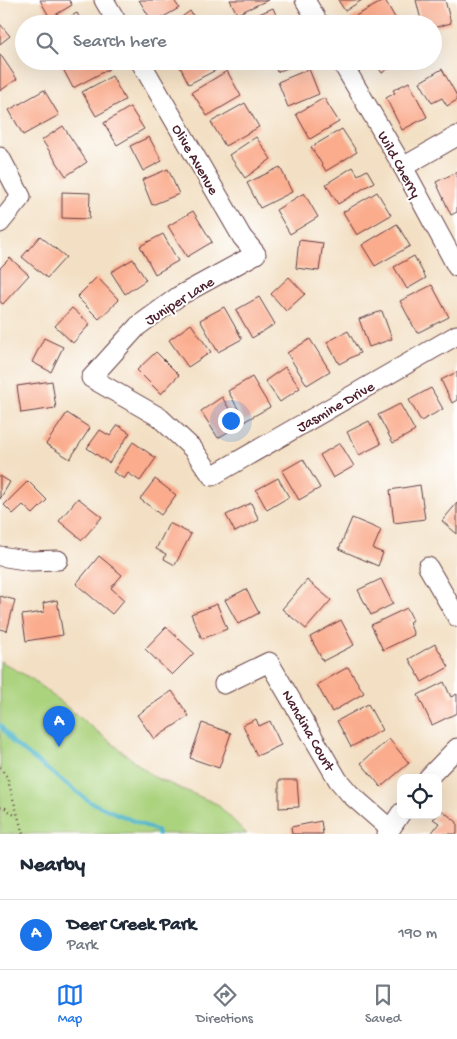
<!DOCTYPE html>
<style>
body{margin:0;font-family:"Gochi Hand",sans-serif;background:#f6f6f7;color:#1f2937}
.controls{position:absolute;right:15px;bottom:15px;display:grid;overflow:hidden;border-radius:10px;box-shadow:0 5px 20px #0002}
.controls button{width:45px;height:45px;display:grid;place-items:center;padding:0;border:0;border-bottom:1px solid #e0e1e3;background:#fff;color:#1f2937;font:25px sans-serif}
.you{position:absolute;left:230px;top:420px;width:18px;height:18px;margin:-12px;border:4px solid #fff;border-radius:50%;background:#1a73e8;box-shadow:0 0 0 8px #1a73e833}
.badge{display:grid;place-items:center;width:32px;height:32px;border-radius:50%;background:#1a73e8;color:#fff;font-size:16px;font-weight:700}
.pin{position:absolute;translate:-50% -41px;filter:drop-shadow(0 1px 2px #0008)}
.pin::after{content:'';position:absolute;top:26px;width:18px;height:15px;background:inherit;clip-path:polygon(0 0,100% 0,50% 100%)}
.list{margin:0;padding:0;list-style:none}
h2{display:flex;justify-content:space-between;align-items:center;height:65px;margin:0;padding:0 20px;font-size:21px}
h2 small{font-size:16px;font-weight:400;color:#747a83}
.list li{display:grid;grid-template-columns:32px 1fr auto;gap:15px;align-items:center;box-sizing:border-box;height:70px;padding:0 20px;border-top:1px solid #e0e1e3}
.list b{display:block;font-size:19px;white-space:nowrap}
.list p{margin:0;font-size:16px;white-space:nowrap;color:#747a83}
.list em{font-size:16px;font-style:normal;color:#747a83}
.icon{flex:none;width:28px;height:28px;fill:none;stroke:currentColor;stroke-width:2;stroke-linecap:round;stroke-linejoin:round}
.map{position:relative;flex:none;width:457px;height:834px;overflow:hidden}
.search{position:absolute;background:#fff;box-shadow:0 5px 20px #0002;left:15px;right:15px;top:15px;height:55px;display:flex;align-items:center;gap:12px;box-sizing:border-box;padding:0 18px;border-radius:28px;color:#747a83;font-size:19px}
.sheet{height:135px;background:#fff}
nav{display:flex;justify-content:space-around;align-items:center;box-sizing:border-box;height:70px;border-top:1px solid #e0e1e3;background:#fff;font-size:14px;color:#747a83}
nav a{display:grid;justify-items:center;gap:2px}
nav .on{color:#1a73e8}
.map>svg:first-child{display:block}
</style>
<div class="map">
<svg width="457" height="834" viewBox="0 0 457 834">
<rect width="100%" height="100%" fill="#fff"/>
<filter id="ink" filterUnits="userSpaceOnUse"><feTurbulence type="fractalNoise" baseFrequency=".02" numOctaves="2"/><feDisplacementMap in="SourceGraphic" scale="10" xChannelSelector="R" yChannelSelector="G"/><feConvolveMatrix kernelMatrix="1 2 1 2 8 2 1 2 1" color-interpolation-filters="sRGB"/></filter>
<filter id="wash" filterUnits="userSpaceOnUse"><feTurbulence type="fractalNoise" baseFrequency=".0096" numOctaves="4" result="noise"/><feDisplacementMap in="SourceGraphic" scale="20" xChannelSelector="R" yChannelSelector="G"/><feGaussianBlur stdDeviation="1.12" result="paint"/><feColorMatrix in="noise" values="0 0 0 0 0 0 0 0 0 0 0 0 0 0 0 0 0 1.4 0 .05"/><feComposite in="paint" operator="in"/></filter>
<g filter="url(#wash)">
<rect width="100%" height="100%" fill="#f3e0c4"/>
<polygon fill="#abd37e" stroke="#7a7954" points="0,661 32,679 154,777 217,804 247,834 0,834"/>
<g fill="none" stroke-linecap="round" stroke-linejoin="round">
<polyline stroke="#4fb6cd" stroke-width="4" points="0,725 13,743 90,802 157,831 158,834"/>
</g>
<g id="blocks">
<g fill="#faac8d">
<polygon points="40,0 69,0 72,5 50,18"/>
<polygon points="139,0 174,0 179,8 153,23"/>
<polygon points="230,0 268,0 237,14"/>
<polygon points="338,0 362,0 345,11"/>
<polygon points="385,0 398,23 353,24 350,19"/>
<polygon points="416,0 445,0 451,23 433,28 433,24 422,24"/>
<polygon points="273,8 280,24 236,24"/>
<polygon points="190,11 199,24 172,24"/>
<polygon points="77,13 83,24 57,24"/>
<polygon points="0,24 10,36 0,44"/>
<polygon points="0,54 17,79 0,91"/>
<polygon points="63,61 105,61 109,69 73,88 60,63"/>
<polygon points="177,61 214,61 218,69 189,84"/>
<polygon points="273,61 306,61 277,72"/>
<polygon points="374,61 399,61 382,73"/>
<polygon points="309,69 319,94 288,107 278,82"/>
<polygon points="442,69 457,96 457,100 447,106 442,98 432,103 420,82"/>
<polygon points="227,71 241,96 207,116 192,92"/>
<polygon points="112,76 125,100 96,116 82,92"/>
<polygon points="409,82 427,117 402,130 386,98 395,93 393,90"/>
<polygon points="44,90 59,115 23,135 9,110"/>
<polygon points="324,98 339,122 310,139 296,114"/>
<polygon points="245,103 259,127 225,146 211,122"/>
<polygon points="130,107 144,129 117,145 104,123"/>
<polygon points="63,126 87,162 66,176 42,140"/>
<polygon points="342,129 357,152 326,171 311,147"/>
<polygon points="149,137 162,161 143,171 130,146"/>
<polygon points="256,137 271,159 245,178 229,155"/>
<polygon points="280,167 292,192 260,208 247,183"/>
<polygon points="353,167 358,175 367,170 374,182 338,204 326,184"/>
<polygon points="168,169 179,194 152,205 142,180"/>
<polygon points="457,172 457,212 451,215 436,182"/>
<polygon points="62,192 90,193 89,219 62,218"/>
<polygon points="377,192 391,215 357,235 343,212"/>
<polygon points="304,193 318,217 290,234 276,210"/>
<polygon points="193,211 212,242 187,257 168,226"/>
<polygon points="397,224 410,246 375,266 362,245"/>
<polygon points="163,234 178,261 155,274 140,246"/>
<polygon points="40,236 66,257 47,278 22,257"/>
<polygon points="299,240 323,243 319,271 296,268"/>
<polygon points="414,256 426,278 407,289 394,267"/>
<polygon points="10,258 29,275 3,304 0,302 0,268"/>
<polygon points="133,259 146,280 125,294 111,272"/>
<polygon points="97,277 119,300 99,319 77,297"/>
<polygon points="289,277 305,294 286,311 271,294"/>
<polygon points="432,285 449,317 417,333 400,301"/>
<polygon points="259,297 275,324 252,338 236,310"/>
<polygon points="224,307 242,339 218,352 200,320"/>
<polygon points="72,308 90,324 73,343 55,326"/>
<polygon points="382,311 392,339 369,347 359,319"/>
<polygon points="191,324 211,352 188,367 169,340"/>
<polygon points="348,331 360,353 339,364 327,342"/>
<polygon points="44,338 63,347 51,372 32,362"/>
<polygon points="310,339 330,371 307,385 287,353"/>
<polygon points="156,352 179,375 161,394 137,370"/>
<polygon points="285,367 300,388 280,402 265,381"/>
<polygon points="457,372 457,400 452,403 441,380"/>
<polygon points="252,377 270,407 245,421 228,391"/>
<polygon points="52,381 56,408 21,413 17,386"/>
<polygon points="431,388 443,409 421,421 409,400"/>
<polygon points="222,397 239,425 218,438 201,411"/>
<polygon points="400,404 415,431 393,443 378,415"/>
<polygon points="67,413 90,428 70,459 46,444"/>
<polygon points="369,421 381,444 359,455 347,432"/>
<polygon points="118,425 130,433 109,463 87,448 100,430 110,436"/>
<polygon points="133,442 156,458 140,481 128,473 124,479 113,472"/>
<polygon points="340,443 354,466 333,478 320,455"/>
<polygon points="303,459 320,488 299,500 282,471"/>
<polygon points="0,476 10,482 0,499"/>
<polygon points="278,478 289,497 267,510 256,490"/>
<polygon points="155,479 176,495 161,515 140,499"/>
<polygon points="28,481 47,500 33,514 23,505 13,514 4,505"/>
<polygon points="420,485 425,519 394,523 390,490"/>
<polygon points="78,498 102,517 82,540 59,521"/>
<polygon points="251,503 259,520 235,532 226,515"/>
<polygon points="457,503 457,534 442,521"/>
<polygon points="352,518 381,530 373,549 383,553 378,566 339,549"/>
<polygon points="169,523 191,534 175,565 164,559 166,554 156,549"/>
<polygon points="99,556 122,575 111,588 124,600 112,614 76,584"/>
<polygon points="381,579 393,604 371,615 358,590"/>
<polygon points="307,580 331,600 306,629 282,609"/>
<polygon points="246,589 259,613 238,624 225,600"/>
<polygon points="0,596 15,600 7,631 0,629"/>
<polygon points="57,600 63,635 26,641 22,615 44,612 43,603"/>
<polygon points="217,604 227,629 202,639 191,614"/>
<polygon points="407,608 413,620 409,622 414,635 383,650 371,625"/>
<polygon points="341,620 354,645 323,661 310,637"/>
<polygon points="166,627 194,653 172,675 145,649"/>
<polygon points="435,644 449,667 422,682 409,659"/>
<polygon points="348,667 364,693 332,712 317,685"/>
<polygon points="444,682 451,697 457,694 457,713 432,725 418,695"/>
<polygon points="172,691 189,716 154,739 137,715"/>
<polygon points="368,704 382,730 351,747 337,721"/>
<polygon points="256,719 259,726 270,721 281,745 257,756 243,725"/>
<polygon points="202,723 231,733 219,768 190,758"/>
<polygon points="389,739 409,763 381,787 361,763"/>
<polygon points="279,780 297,780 299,807 279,808"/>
<polygon points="440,809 457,822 457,834 431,834 439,823 433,819 438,815"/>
<polygon points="321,821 323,834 292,834 291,827"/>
</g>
</g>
</g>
<g filter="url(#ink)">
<use href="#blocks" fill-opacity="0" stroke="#633c42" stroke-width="1"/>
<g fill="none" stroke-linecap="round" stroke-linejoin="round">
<defs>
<g id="minor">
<polyline points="104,0 118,24"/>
<polyline points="305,0 319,24"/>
<polyline points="140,61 242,237 256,254 179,296 138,326 91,378 159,417 193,449 212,476 457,335"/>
<polyline points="341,61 403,167 457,267"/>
<polyline points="0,157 21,197 0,223"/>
<polyline points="403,167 457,136"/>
<polyline points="0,556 31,561 58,560"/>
<polyline points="428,567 457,617"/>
<polyline points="224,684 269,662 338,780 350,794 390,829"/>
<polyline points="428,778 457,748"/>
<polyline points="387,834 401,813"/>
</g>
</defs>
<use href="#minor" stroke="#633c42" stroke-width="21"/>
<g stroke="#633c42" stroke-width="2.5" stroke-dasharray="1 4" stroke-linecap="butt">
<polyline points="0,767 7,777 23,834"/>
<polyline points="0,807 5,808 17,817"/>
</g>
<use href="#minor" stroke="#fff" stroke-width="19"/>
</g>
</g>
<g text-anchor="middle" stroke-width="4" stroke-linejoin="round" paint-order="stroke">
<g font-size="15" fill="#4a1f2b" stroke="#fff">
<text transform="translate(196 159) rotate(60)" y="5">Olive Avenue</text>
<text transform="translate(400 164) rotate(61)" y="5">Wild Cherry</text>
<text transform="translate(179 300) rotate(-32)" y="5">Juniper Lane</text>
<text transform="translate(335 406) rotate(-30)" y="5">Jasmine Drive</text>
<text transform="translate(309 730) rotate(60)" y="5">Nandina Court</text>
</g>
</g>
</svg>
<div class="controls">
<button><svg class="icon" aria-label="locate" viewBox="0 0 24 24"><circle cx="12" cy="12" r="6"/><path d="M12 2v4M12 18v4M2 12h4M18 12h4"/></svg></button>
</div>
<div class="you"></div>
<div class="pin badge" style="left:59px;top:747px">A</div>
<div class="search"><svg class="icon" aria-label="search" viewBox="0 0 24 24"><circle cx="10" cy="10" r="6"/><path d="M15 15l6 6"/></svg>Search here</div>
</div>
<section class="sheet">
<h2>Nearby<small></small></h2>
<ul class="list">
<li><span class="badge">A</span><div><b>Deer Creek Park</b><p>Park</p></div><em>190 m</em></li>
</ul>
</section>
<nav>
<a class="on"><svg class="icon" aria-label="map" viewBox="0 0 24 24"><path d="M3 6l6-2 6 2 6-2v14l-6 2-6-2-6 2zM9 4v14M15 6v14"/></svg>Map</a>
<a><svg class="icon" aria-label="directions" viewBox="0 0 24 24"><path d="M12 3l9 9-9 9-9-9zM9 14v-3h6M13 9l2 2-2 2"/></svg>Directions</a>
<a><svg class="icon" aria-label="saved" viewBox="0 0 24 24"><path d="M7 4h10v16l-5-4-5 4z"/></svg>Saved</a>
</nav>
